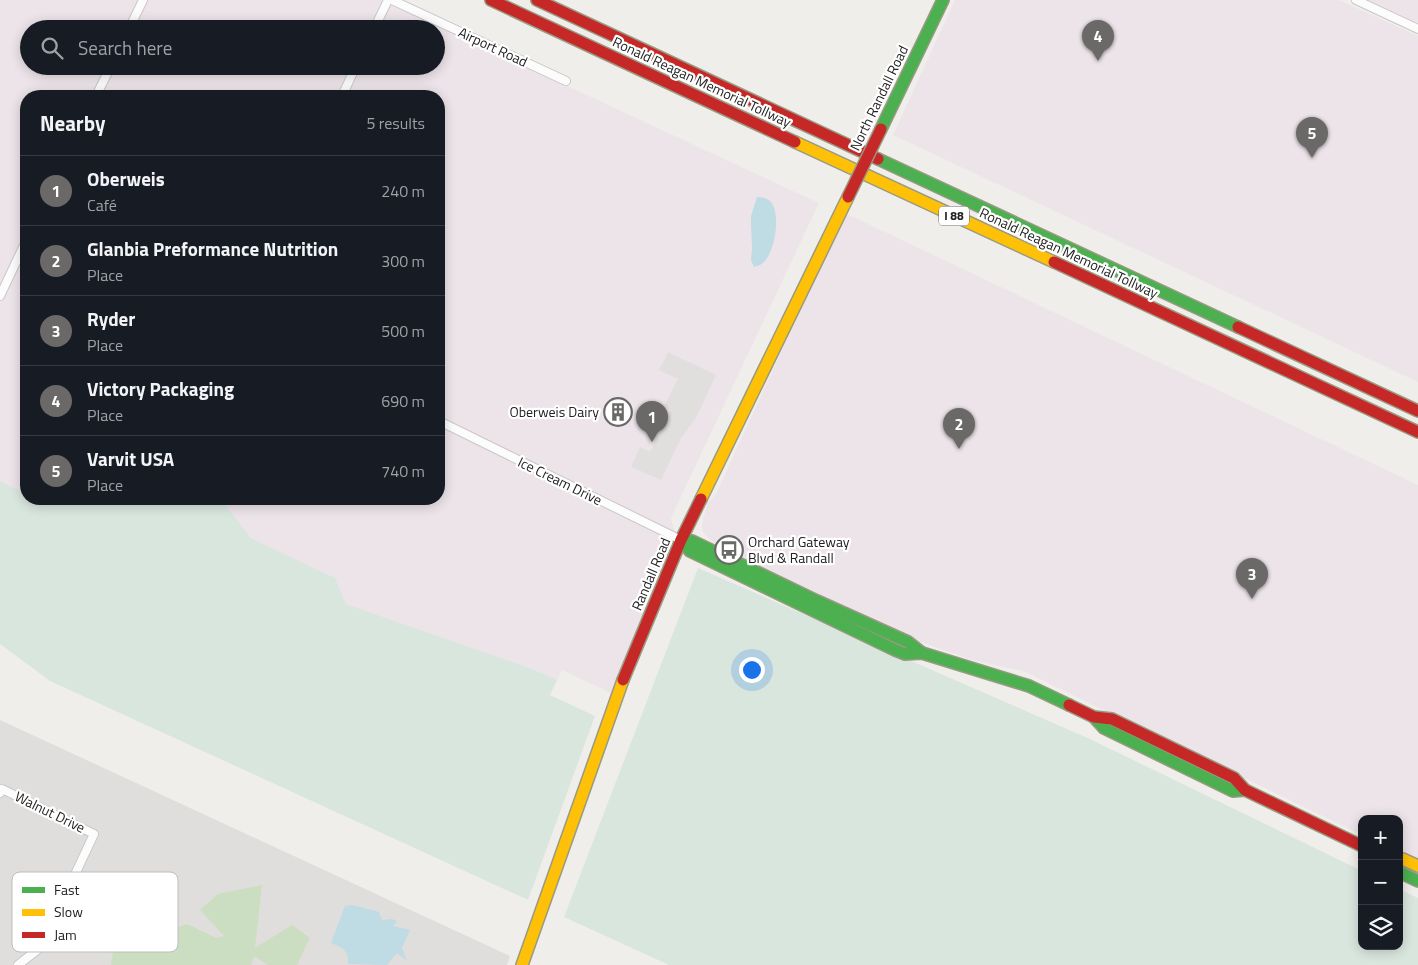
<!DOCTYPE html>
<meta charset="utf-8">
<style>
body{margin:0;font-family:"Titillium Web",sans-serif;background:#20242c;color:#f1f3f6}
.controls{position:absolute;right:15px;bottom:15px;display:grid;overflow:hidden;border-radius:10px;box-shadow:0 2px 12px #0003}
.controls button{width:45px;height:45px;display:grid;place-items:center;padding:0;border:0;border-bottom:1px solid #363941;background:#171b24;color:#f1f3f6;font:25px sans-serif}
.you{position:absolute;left:751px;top:669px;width:18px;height:18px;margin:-12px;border:4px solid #fff;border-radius:50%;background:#1a73e8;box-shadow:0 0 0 8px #1a73e833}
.badge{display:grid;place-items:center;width:32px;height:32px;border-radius:50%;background:#6a6968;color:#fff;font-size:16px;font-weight:700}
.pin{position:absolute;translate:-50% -41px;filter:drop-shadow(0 1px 2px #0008)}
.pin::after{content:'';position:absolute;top:26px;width:18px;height:15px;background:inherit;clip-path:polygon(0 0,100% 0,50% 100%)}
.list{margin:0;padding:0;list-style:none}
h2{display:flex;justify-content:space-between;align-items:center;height:65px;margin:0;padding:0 20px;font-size:21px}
h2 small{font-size:16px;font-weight:400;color:#9ea1a6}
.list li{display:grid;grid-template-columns:32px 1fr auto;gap:15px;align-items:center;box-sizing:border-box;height:70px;padding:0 20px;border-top:1px solid #363941}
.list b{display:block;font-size:19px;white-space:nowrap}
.list p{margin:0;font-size:16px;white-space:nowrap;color:#9ea1a6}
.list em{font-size:16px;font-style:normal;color:#9ea1a6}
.icon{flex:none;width:28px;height:28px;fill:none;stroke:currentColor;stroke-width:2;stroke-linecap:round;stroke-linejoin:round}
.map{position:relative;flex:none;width:1418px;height:965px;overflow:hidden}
.search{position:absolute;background:#171b24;box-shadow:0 2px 12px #0003;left:20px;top:20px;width:425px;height:55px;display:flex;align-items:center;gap:12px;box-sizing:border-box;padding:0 18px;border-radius:28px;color:#9ea1a6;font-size:19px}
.panel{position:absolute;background:#171b24;box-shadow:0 2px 12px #0003;left:20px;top:90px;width:425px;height:415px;border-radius:20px}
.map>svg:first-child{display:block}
</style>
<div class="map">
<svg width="1418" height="965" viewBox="0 0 1418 965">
<rect width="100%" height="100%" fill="#f0eeeb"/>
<polygon fill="#dfdedc" points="0,720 510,956 507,965 0,965"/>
<g fill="#ede4e9" fill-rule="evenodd">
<path d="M0,0H383L819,203L671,518L677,541L615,695L562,670L557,680L530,668L346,604L334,578L251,538L221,499H439V96H26V480L21,491L0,481ZM29,29H436V66H29Z"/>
<polygon points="955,0 1339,0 1418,36 1418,382 893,135"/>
<polygon points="1366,0 1418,0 1418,24"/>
<polygon points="845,213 1418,485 1418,862 1399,853 1399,819 1362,819 1362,835 1105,711 1026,672 972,660 909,638 723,549 710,540 703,532 702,525 707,504 716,494"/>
</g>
<polygon fill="#cbdec1" points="262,885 255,948 292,925 310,938 297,965 268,965 254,956 251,965 111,965 113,951 149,937 187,924 216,938 224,936 200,910 218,894"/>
<g fill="#d9e6de">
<polygon points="26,480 26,499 221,499 251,538 335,578 346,604 530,668 557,680 550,695 595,716 528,900 50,681 0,644 0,481 21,491"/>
<polygon points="698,568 1090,739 1362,871 1362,946 1399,946 1399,889 1418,898 1418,965 669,965 564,917"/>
</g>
<polygon fill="#e0dfde" points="668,352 716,375 697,416 681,438 661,480 631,467 640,447 650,452 671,410 664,406 678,379 659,370"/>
<g fill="#bfdbe3">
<path d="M757,197C762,197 768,198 771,202C781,215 775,251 764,262C761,265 758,266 754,267L751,260L752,248L751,224V216Z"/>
<path d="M352,905L379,912L382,920L392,919L397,921L393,926L410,930L402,948L407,961L397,953L387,965L348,964C349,950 343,948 331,943L345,906Z"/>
</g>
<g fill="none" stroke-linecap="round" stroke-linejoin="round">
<defs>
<g id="street">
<polyline points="392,0 566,81"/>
<polyline points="1356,0 1418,29"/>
<polyline points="129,29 143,0"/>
<polyline points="374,29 388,0"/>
<polyline points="96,96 111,66"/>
<polyline points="342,96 356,66"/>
<polyline points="0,296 26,241"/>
<polyline points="439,421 681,540"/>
<polyline points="0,793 2,789 94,834 41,947 18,965"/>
</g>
<g id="fast">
<polyline points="881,129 943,0"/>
<polyline points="878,159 1238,327"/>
<polyline points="681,540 690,551 895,650 905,654 922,653 1029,686 1069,705"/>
<polyline points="681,540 692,541 817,601 908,642 922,653"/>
<polyline points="1094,717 1104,728 1233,791 1245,790"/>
<polyline points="1399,872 1418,881"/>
</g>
<g id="slow">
<polyline points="795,142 1054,262"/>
<polyline points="701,499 848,197"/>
<polyline points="1399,859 1403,859 1418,866"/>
<polyline points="522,965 623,680"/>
</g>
<g id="jam">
<polyline points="491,0 795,142"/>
<polyline points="537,0 878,159"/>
<polyline points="1054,262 1418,432"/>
<polyline points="1238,327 1418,411"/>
<polyline points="623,680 681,540 701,499"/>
<polyline points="1069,705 1094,717 1112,719 1234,778 1245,790 1362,846"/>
</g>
</defs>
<use href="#street" stroke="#c9c8c7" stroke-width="10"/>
<use href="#fast" stroke="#999a82" stroke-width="14"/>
<use href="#slow" stroke="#999a82" stroke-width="14"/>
<use href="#jam" stroke="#999a82" stroke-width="14"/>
<use href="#street" stroke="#fdfcfc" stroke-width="8"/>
<use href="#fast" stroke="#4caf50" stroke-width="11"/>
<use href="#slow" stroke="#ffc107" stroke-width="11"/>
<use href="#jam" stroke="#c62828" stroke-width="11"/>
<defs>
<polyline id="jam-bridge" points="848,197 881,129"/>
</defs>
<use href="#jam-bridge" stroke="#999a82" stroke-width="14" stroke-linecap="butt"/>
<use href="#jam-bridge" stroke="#c62828" stroke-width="11"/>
</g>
<defs>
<symbol id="building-ring" viewBox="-11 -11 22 22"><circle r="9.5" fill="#fff" stroke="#6a6968" stroke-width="1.5"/><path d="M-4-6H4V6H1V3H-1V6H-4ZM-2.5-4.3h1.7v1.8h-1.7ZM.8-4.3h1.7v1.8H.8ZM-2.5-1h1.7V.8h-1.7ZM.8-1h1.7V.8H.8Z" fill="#6a6968"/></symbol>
<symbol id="bus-ring" viewBox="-11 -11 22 22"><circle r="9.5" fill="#fff" stroke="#6a6968" stroke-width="1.5"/><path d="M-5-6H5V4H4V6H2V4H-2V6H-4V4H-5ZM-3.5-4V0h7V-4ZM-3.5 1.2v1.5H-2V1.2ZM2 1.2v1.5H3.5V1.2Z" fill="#6a6968"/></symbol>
</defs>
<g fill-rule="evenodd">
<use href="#building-ring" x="602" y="396" width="32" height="32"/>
<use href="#bus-ring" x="713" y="534" width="32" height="32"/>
</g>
<g text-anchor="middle" stroke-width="4.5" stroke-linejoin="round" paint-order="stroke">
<rect fill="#fff" stroke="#646464" stroke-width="1" x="939" y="206.5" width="30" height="19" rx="4"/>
<g font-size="12" font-weight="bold" fill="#222">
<text x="954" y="220">I 88</text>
</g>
<g font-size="14" fill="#222" stroke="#fff">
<text transform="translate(493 47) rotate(25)" y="5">Airport Road</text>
<text transform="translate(702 82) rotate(25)" y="5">Ronald Reagan Memorial Tollway</text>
<text transform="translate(879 98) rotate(-64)" y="5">North Randall Road</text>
<text transform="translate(1069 253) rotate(25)" y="5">Ronald Reagan Memorial Tollway</text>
<text transform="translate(560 481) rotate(26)" y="5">Ice Cream Drive</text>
<text transform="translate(651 574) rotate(-67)" y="5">Randall Road</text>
<text transform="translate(50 812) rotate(26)" y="5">Walnut Drive</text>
</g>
<g font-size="14" fill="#222" stroke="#fff" text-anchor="end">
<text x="599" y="417">Oberweis Dairy</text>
<text x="748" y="547" text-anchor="start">Orchard Gateway<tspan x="748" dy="16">Blvd &amp; Randall</tspan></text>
</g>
</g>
<rect x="12" y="872" width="166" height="80" rx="8" fill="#fff" stroke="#bdbdbd" stroke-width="1"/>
<rect x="22" y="887" width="23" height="6" fill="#4caf50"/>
<rect x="22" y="909" width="23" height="7" fill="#ffc107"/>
<rect x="22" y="932" width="23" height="6" fill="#c62828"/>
<g font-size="14" fill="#222">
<text x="54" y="895">Fast</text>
<text x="54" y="917">Slow</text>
<text x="54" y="940">Jam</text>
</g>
</svg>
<div class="controls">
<button>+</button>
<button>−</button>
<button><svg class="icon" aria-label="layers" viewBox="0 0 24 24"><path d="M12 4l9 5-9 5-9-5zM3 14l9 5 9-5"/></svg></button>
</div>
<div class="you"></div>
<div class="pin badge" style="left:652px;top:442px">1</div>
<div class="pin badge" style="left:959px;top:449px">2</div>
<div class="pin badge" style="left:1252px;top:599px">3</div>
<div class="pin badge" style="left:1098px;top:61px">4</div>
<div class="pin badge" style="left:1312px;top:158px">5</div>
<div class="search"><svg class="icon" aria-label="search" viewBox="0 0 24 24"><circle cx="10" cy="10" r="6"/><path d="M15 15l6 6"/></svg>Search here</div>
<section class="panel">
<h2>Nearby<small>5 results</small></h2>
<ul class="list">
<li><span class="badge">1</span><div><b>Oberweis</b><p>Café</p></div><em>240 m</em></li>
<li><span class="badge">2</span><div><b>Glanbia Preformance Nutrition</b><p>Place</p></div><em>300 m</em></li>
<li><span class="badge">3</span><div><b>Ryder</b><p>Place</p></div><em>500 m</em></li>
<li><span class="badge">4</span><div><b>Victory Packaging</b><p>Place</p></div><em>690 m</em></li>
<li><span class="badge">5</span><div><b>Varvit USA</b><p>Place</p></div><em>740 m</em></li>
</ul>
</section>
</div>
